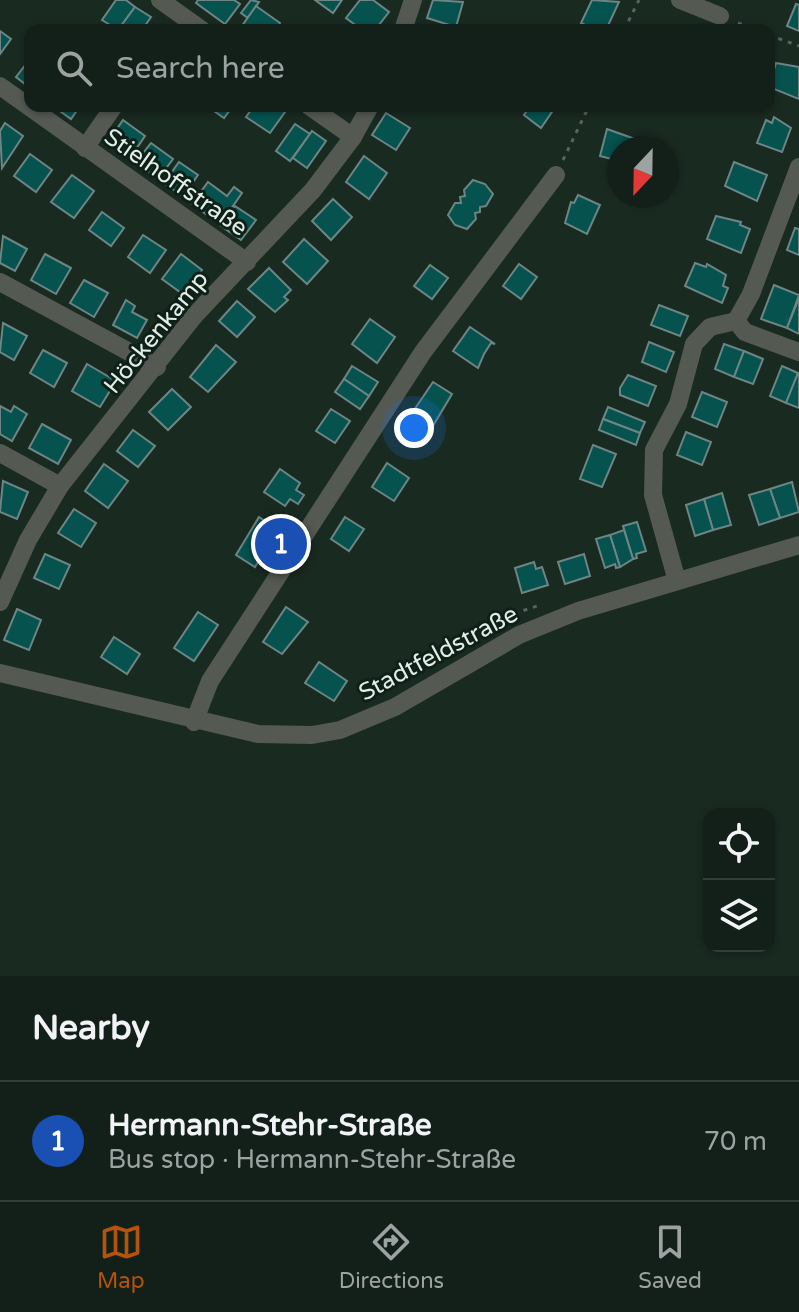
<!DOCTYPE html>
<meta charset="utf-8">
<style>
body{margin:0;font-family:"Varela Round",sans-serif;background:#202d26;color:#f1f3f6}
.controls{position:absolute;right:24px;bottom:24px;display:grid;overflow:hidden;border-radius:16px;box-shadow:0 2px 6px #0004}
.controls button{width:72px;height:72px;display:grid;place-items:center;padding:0;border:0;border-bottom:2px solid #323e38;background:#132019;color:#f1f3f6;font:40px sans-serif}
.compass{position:absolute;left:607px;top:136px;width:72px;height:72px;border-radius:50%;background:#132019;box-shadow:0 2px 6px #0004;rotate:202deg}
.you{position:absolute;left:414px;top:428px;width:28px;height:28px;margin:-20px;border:6px solid #fff;border-radius:50%;background:#1a73e8;box-shadow:0 0 0 12px #1a73e833}
.badge{display:grid;place-items:center;width:52px;height:52px;border-radius:50%;background:#b45309;color:#fff;font-size:26px;font-weight:700}
.pin{position:absolute;translate:-50% -50%;border:4px solid #fff;box-shadow:0 2px 8px #0006}
.list{margin:0;padding:0;list-style:none}
h2{display:flex;justify-content:space-between;align-items:center;height:104px;margin:0;padding:0 32px;font-size:34px}
h2 small{font-size:26px;font-weight:400;color:#9da3a2}
.list li{display:grid;grid-template-columns:52px 1fr auto;gap:24px;align-items:center;box-sizing:border-box;height:120px;padding:0 32px;border-top:2px solid #323e38}
.list b{display:block;font-size:30px;white-space:nowrap}
.list p{margin:0;font-size:26px;white-space:nowrap;color:#9da3a2}
.list em{font-size:26px;font-style:normal;color:#9da3a2}
.icon{flex:none;width:44px;height:44px;fill:none;stroke:currentColor;stroke-width:2;stroke-linecap:round;stroke-linejoin:round}
.map{position:relative;flex:none;width:799px;height:976px;overflow:hidden}
.search{position:absolute;background:#132019;box-shadow:0 2px 6px #0004;left:24px;right:24px;top:24px;height:88px;display:flex;align-items:center;gap:20px;box-sizing:border-box;padding:0 28px;border-radius:16px;color:#9da3a2;font-size:30px}
.sheet{height:224px;background:#132019}
nav{display:flex;justify-content:space-around;align-items:center;box-sizing:border-box;height:112px;border-top:2px solid #323e38;background:#132019;font-size:22px;color:#9da3a2}
nav a{display:grid;justify-items:center;gap:4px}
nav .on{color:#b45309}
.map>svg:first-child{display:block}
</style>
<div class="map">
<svg width="799" height="976" viewBox="0 0 799 976">
<rect width="100%" height="100%" fill="#192a21"/>
<g fill="#05524f" stroke="#6d8583" stroke-width="2">
<polygon points="116,0 126,0 135,7 118,30 102,20"/>
<polygon points="198,0 234,0 240,4 225,24 196,3"/>
<polygon points="251,0 259,2 248,18 241,13"/>
<polygon points="315,0 342,0 333,13"/>
<polygon points="360,0 373,0 389,12 375,30 362,30 346,18"/>
<polygon points="433,0 463,2 456,27 427,18"/>
<polygon points="592,0 619,2 606,30 595,30 581,23"/>
<polygon points="796,4 799,5 799,31 787,26"/>
<polygon points="256,6 280,23 276,30 239,30"/>
<polygon points="135,7 151,17 142,30 118,30"/>
<polygon points="0,31 11,39 0,54"/>
<polygon points="30,59 30,88 16,77"/>
<polygon points="776,63 799,67 799,99 769,87"/>
<polygon points="53,106 80,106 71,119"/>
<polygon points="207,106 233,106 224,118"/>
<polygon points="254,106 276,106 285,112 270,133 246,117"/>
<polygon points="530,106 556,106 541,128 524,115"/>
<polygon points="386,113 410,128 396,150 372,135"/>
<polygon points="774,117 791,128 782,152 757,143 766,120 772,123"/>
<polygon points="123,120 145,136 130,158 108,142"/>
<polygon points="5,123 23,136 2,168 0,131"/>
<polygon points="295,124 310,134 290,161 276,151"/>
<polygon points="607,129 635,139 633,148 619,148 619,161 600,156"/>
<polygon points="312,131 326,141 307,168 293,158"/>
<polygon points="151,143 173,159 158,179 136,162"/>
<polygon points="30,154 52,170 36,192 14,176"/>
<polygon points="364,156 387,173 369,199 346,182"/>
<polygon points="179,162 198,175 183,196 164,183"/>
<polygon points="734,162 767,175 757,201 725,186"/>
<polygon points="72,175 94,191 74,218 51,202"/>
<polygon points="473,180 485,184 493,194 486,206 480,207 480,212 475,213 476,219 467,229 455,225 448,215 455,203 461,203 460,197 465,196 464,190"/>
<polygon points="208,182 227,196 234,187 242,193 228,213 222,208 214,220 192,204"/>
<polygon points="578,195 600,205 587,234 565,223 571,202 574,203"/>
<polygon points="333,199 352,217 331,240 312,221"/>
<polygon points="235,206 256,220 241,240 221,226"/>
<polygon points="102,212 124,228 111,246 89,230"/>
<polygon points="716,216 741,222 740,225 750,229 741,253 707,239"/>
<polygon points="795,228 799,229 799,255 787,250"/>
<polygon points="143,235 166,250 150,273 128,257"/>
<polygon points="3,236 27,249 15,271 0,263"/>
<polygon points="304,239 328,261 307,284 283,262"/>
<polygon points="45,254 71,268 56,294 31,280"/>
<polygon points="181,254 202,270 184,295 162,279"/>
<polygon points="695,263 706,267 707,264 726,275 723,286 728,288 722,303 685,286"/>
<polygon points="519,264 537,277 521,299 503,286"/>
<polygon points="430,265 448,278 432,299 414,286"/>
<polygon points="269,268 291,290 284,297 288,300 275,312 248,289"/>
<polygon points="84,280 108,293 94,317 70,303"/>
<polygon points="774,285 799,295 787,328 761,319"/>
<polygon points="799,298 799,334 787,328"/>
<polygon points="126,300 135,306 132,312 147,320 137,338 113,325"/>
<polygon points="237,301 255,317 237,337 219,321"/>
<polygon points="659,305 688,316 680,336 651,325"/>
<polygon points="370,319 395,337 377,363 352,344"/>
<polygon points="3,323 27,336 14,360 0,352"/>
<polygon points="470,327 495,344 491,343 484,354 478,368 453,351"/>
<polygon points="649,342 674,352 666,372 642,362"/>
<polygon points="724,344 744,351 734,377 715,369"/>
<polygon points="216,345 236,362 208,392 190,377"/>
<polygon points="43,350 67,363 54,387 30,373"/>
<polygon points="744,351 763,359 753,384 734,377"/>
<polygon points="87,364 116,381 100,407 72,391"/>
<polygon points="352,366 378,382 369,396 344,379"/>
<polygon points="782,366 798,373 786,403 770,396"/>
<polygon points="798,373 799,373 799,408 786,403"/>
<polygon points="628,375 656,386 648,406 620,395 620,388"/>
<polygon points="344,379 369,396 360,409 335,392"/>
<polygon points="433,382 452,394 431,429 410,416"/>
<polygon points="172,389 191,407 168,430 149,412"/>
<polygon points="702,392 727,402 717,427 692,417"/>
<polygon points="0,406 11,412 14,406 27,414 12,441 0,434"/>
<polygon points="608,407 645,422 640,433 603,419"/>
<polygon points="331,409 350,421 335,443 316,431"/>
<polygon points="603,419 640,433 636,445 599,430"/>
<polygon points="42,424 71,440 58,464 29,448"/>
<polygon points="133,430 155,446 138,467 117,451"/>
<polygon points="686,432 711,442 702,465 677,455"/>
<polygon points="593,445 616,454 602,487 580,479"/>
<polygon points="387,463 409,478 394,501 372,487"/>
<polygon points="104,464 128,481 108,508 85,491"/>
<polygon points="280,469 300,483 296,490 304,495 298,504 290,499 285,506 264,492"/>
<polygon points="3,481 28,492 17,519 0,512"/>
<polygon points="792,482 799,512 780,518 770,489"/>
<polygon points="770,489 780,518 759,525 749,495"/>
<polygon points="722,493 731,525 713,530 704,499"/>
<polygon points="704,499 713,530 695,536 686,505"/>
<polygon points="74,509 96,523 81,547 58,533"/>
<polygon points="259,517 278,530 255,567 236,555"/>
<polygon points="345,517 364,529 349,551 331,539"/>
<polygon points="637,522 646,551 636,554 637,558 633,559 623,526"/>
<polygon points="624,530 633,559 620,567 610,535"/>
<polygon points="610,535 620,567 616,568 615,564 605,568 596,539"/>
<polygon points="45,554 70,565 59,589 34,578"/>
<polygon points="584,554 590,576 565,584 558,562"/>
<polygon points="534,562 536,569 542,567 548,585 522,593 515,568"/>
<polygon points="286,607 308,622 282,654 263,642"/>
<polygon points="17,609 41,620 29,650 4,640"/>
<polygon points="198,612 218,625 194,661 174,648"/>
<polygon points="114,637 140,654 127,674 101,657"/>
<polygon points="319,662 347,681 334,701 305,683"/>
</g>
<g fill="none" stroke-linecap="round" stroke-linejoin="round">
<g stroke="#56655d" stroke-width="3" stroke-dasharray="4 6" stroke-linecap="butt">
<polyline points="738,23 757,30"/>
<polyline points="624,30 639,0"/>
<polyline points="769,35 799,46"/>
<polyline points="563,160 589,106"/>
<polyline points="428,665 519,612 537,606"/>
</g>
<g stroke="#545952" stroke-width="18">
<polyline points="160,0 202,30"/>
<polyline points="680,0 720,16"/>
<polyline points="403,30 413,0"/>
<polyline points="0,86 247,262"/>
<polyline points="309,106 353,137"/>
<polyline points="85,148 114,106"/>
<polyline points="0,282 157,367"/>
<polyline points="736,321 745,332 799,352"/>
<polyline points="0,453 60,486"/>
<polyline points="677,581 653,495 654,450 678,404 694,344 710,327 736,321 751,294 799,167"/>
<polyline points="0,602 28,540 60,486 195,315 313,190 353,137 370,106"/>
<polyline points="0,673 258,734 312,735 340,730 395,707 519,635 578,611 799,545"/>
<polyline points="194,722 210,681 423,352 556,175"/>
</g>
</g>
<g text-anchor="middle" stroke-width="6" stroke-linejoin="round" paint-order="stroke">
<g font-size="24" fill="#e3eee8" stroke="#0f2018">
<text transform="translate(176 182) rotate(35)" y="8">Stielhoffstraße</text>
<text transform="translate(156 332) rotate(-51)" y="8">Höckenkamp</text>
<text transform="translate(438 653) rotate(-28)" y="8">Stadtfeldstraße</text>
</g>
</g>
</svg>
<div class="controls">
<button><svg class="icon" aria-label="locate" viewBox="0 0 24 24"><circle cx="12" cy="12" r="6"/><path d="M12 2v4M12 18v4M2 12h4M18 12h4"/></svg></button>
<button><svg class="icon" aria-label="layers" viewBox="0 0 24 24"><path d="M12 4l9 5-9 5-9-5zM3 14l9 5 9-5"/></svg></button>
</div>
<svg class="compass" viewBox="-18 -18 36 36"><path d="M0-13l5 13h-10z" fill="#e53935"/><path d="M0 13l5-13h-10z" fill="#9da3a2"/></svg>
<div class="you"></div>
<div class="pin badge" style="left:281px;top:544px;background:#1a4fb4">1</div>
<div class="search"><svg class="icon" aria-label="search" viewBox="0 0 24 24"><circle cx="10" cy="10" r="6"/><path d="M15 15l6 6"/></svg>Search here</div>
</div>
<section class="sheet">
<h2>Nearby<small></small></h2>
<ul class="list">
<li><span class="badge" style="background:#1a4fb4">1</span><div><b>Hermann-Stehr-Straße</b><p>Bus stop · Hermann-Stehr-Straße</p></div><em>70 m</em></li>
</ul>
</section>
<nav>
<a class="on"><svg class="icon" aria-label="map" viewBox="0 0 24 24"><path d="M3 6l6-2 6 2 6-2v14l-6 2-6-2-6 2zM9 4v14M15 6v14"/></svg>Map</a>
<a><svg class="icon" aria-label="directions" viewBox="0 0 24 24"><path d="M12 3l9 9-9 9-9-9zM9 14v-3h6M13 9l2 2-2 2"/></svg>Directions</a>
<a><svg class="icon" aria-label="saved" viewBox="0 0 24 24"><path d="M7 4h10v16l-5-4-5 4z"/></svg>Saved</a>
</nav>
